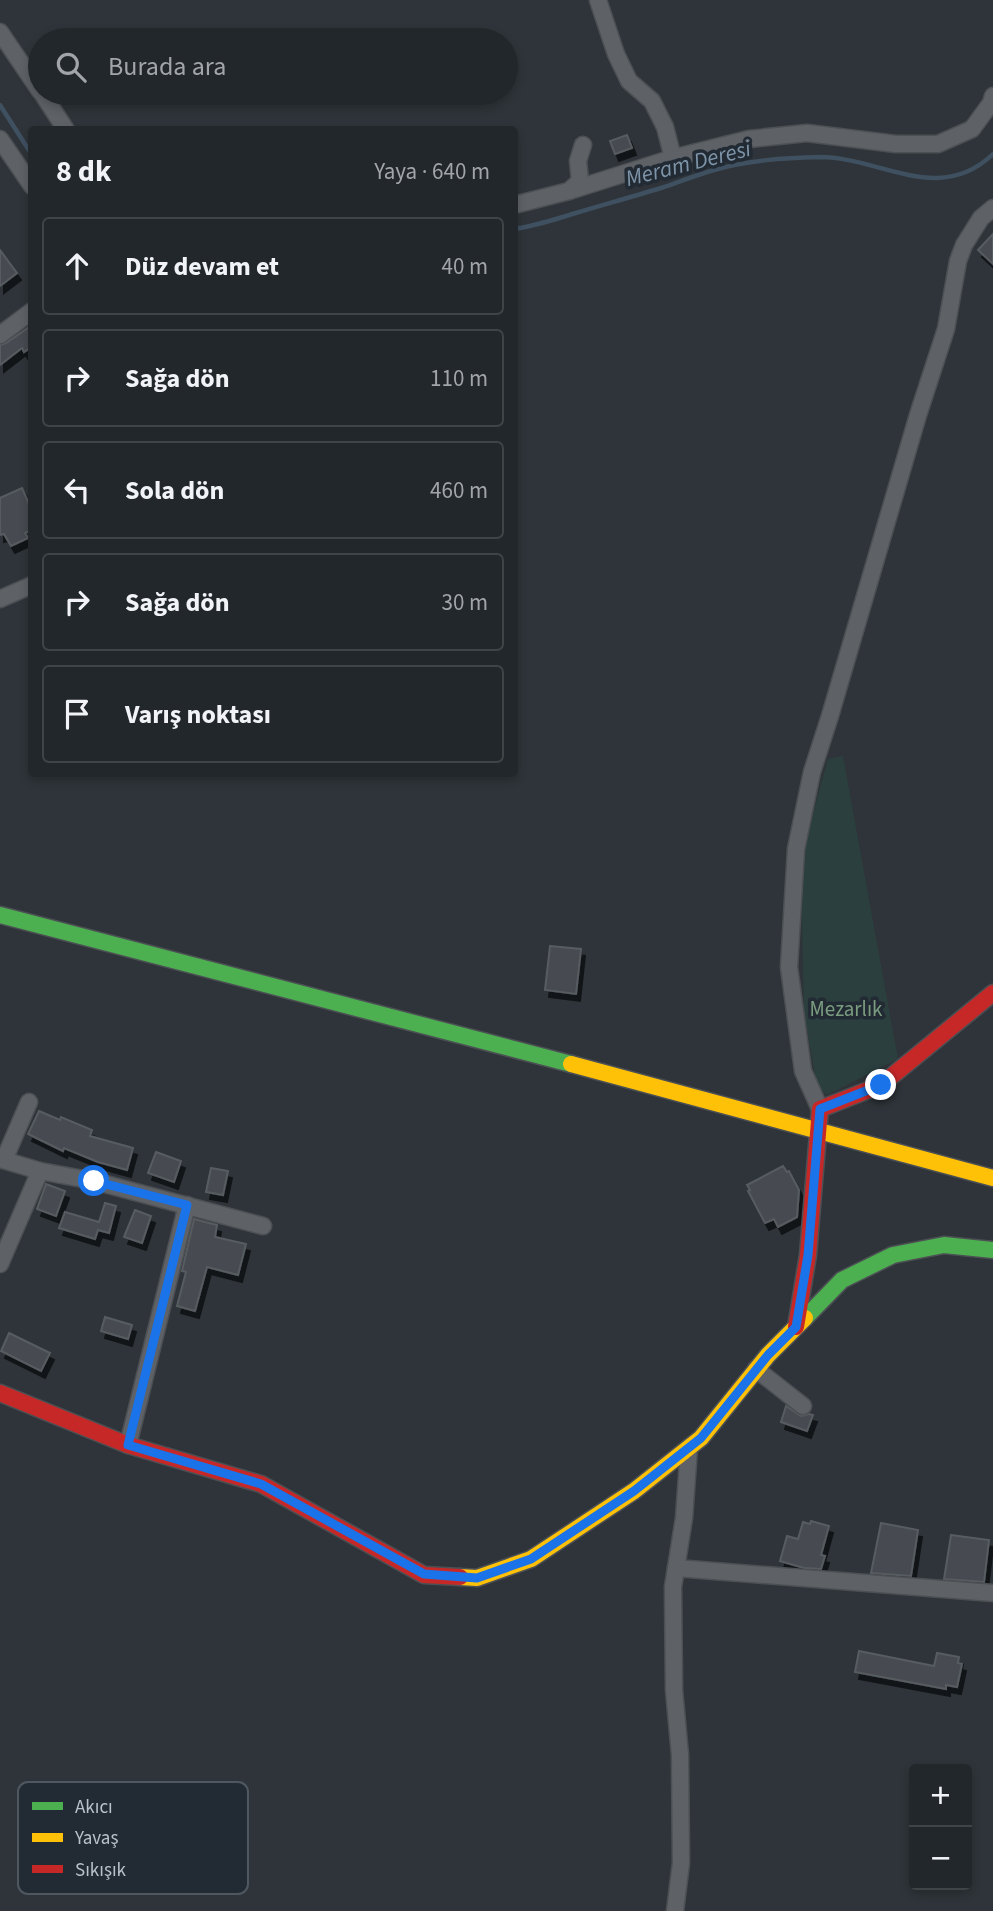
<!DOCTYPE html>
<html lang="tr">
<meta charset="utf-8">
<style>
body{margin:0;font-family:"Source Sans 3",sans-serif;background:#2a2f33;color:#f1f3f6}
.controls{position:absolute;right:21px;bottom:21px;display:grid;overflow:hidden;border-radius:7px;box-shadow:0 4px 10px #0003}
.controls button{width:63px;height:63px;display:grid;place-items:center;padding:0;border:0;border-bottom:2px solid #3f4447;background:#22272b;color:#f1f3f6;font:35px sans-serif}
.stop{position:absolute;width:21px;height:21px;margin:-16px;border:5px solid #1a73e8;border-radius:50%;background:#fff}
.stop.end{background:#1a73e8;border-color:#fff;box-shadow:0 2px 7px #0008}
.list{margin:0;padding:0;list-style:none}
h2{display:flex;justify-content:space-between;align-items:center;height:91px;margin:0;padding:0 28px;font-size:30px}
h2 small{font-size:23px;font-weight:400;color:#a2a5a9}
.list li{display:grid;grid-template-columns:46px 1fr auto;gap:21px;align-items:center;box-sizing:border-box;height:98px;margin:0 14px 14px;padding:0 14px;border:2px solid #3f4447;border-radius:7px}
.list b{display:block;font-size:26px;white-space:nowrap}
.list em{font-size:23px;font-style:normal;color:#a2a5a9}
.icon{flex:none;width:38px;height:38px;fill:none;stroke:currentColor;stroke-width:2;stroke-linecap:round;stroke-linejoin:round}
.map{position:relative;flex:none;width:993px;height:1911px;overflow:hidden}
.search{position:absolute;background:#22272b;box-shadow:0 4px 10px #0003;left:28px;top:28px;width:490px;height:77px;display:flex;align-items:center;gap:18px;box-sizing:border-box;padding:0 24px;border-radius:38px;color:#a2a5a9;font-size:26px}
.panel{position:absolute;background:#22272b;box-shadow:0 4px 10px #0003;left:28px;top:126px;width:490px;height:651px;border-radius:7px}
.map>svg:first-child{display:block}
</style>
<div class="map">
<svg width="993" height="1911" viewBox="0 0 993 1911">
<defs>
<filter id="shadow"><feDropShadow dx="4" dy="7" stdDeviation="0" flood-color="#0009"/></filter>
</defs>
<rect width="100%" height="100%" fill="#2e3439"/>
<polygon fill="#2c3f3f" points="843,756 898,1059 827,1095 817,1086 804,1012 802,920 803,851 828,759"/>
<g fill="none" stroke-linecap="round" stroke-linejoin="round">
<g stroke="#3f5061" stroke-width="4.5">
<polyline points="0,105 32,155"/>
<path d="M514,229C536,226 556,219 576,213C606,204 635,196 664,187C681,181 697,175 714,170C749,160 784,158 820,157C880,157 939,206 993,154"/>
</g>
</g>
<g fill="#474c51" stroke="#565c61" stroke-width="2" filter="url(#shadow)">
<polygon points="627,135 632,148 615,154 610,141"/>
<polygon points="993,234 993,264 978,250"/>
<polygon points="0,250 17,273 0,286"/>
<polygon points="32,325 32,347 24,352 22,348 0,365 0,345 6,343"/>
<polygon points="22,488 32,511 32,530 25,533 28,538 11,546 4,534 0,535 0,498"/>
<polygon points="550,946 581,949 576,994 545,990"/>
<polygon points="39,1111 60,1120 61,1117 92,1130 90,1136 133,1148 127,1170 98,1162 64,1148 63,1151 28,1134"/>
<polygon points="156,1152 181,1161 174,1182 148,1173"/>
<polygon points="783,1166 787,1172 789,1171 799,1190 797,1217 778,1227 774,1219 765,1223 748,1191 750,1190 747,1185"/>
<polygon points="211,1168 228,1171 223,1195 206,1192"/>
<polygon points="46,1184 65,1191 56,1216 37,1209"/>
<polygon points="105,1203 116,1206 109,1233 98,1230 95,1239 59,1228 65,1212 99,1222"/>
<polygon points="135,1210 151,1216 142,1243 124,1237"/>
<polygon points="194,1219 217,1225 215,1237 246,1244 238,1275 207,1267 195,1311 177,1306 186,1272 182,1271"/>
<polygon points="105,1317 132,1325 128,1339 101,1331"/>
<polygon points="9,1333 50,1353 41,1371 1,1351"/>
<polygon points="786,1406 801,1416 809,1414 813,1415 807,1431 781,1422"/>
<polygon points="811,1521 829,1526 821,1555 825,1556 821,1569 804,1568 780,1561 787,1536 798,1539 803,1522 810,1524"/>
<polygon points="881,1523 918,1530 911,1576 871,1573"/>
<polygon points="951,1535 989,1540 984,1582 944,1579"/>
<polygon points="859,1651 934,1666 937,1653 959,1657 958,1663 962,1664 957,1687 946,1685 946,1689 855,1672"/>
</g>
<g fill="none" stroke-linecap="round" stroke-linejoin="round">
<defs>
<g id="street">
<polyline points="598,0 616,54 629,81 652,101 665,127 673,158"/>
<polyline points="0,32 40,91"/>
<polyline points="42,93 66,130"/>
<polyline points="0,139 32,186"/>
<polyline points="569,191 673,158 749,139 807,133 896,144 938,144 972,129 991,103 993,96"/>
<polyline points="514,205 569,191 580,181 578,161 583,145"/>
<polyline points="0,335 32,311"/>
<polyline points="0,599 32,585"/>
<polyline points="820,1109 803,1071 789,967 796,849 812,772 830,716 918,415 946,329 958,261 964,245 981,218 993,208"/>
<polyline points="0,1159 40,1171 94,1181 263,1226"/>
<polyline points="4,1160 29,1102"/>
<polyline points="0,1264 40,1171"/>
<polyline points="756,1369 803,1406"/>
<polyline points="128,1445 187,1205"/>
<polyline points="676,1568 993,1593"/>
<polyline points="675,1911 681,1863 680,1755 674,1690 673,1587 684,1518 689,1448"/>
</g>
<g id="fast">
<polyline points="0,915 571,1064"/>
<polyline points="805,1318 842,1280 893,1255 944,1245 993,1250"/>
</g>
<g id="slow">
<polyline points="571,1064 993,1178"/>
<polyline points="460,1577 477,1578 531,1559 634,1491 701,1438 768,1355 805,1318"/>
</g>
<g id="jam">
<polyline points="796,1327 808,1255 820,1109 881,1085 993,993"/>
<polyline points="0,1393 128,1445 261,1484 424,1575 460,1577"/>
</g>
</defs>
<use href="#street" stroke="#4c5054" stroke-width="19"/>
<use href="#fast" stroke="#4c5054" stroke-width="19"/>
<use href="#slow" stroke="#4c5054" stroke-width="19"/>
<use href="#jam" stroke="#4c5054" stroke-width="19"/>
<use href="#street" stroke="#5e6267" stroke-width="16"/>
<use href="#fast" stroke="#4caf50" stroke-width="16"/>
<use href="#slow" stroke="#ffc107" stroke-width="16"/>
<use href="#jam" stroke="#c62828" stroke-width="16"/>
</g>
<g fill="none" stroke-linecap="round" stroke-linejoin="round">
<polyline stroke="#1a73e8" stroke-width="9" points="94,1181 187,1205 128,1445 261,1484 424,1574 477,1578 531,1559 634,1491 701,1438 768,1355 796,1327 808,1255 820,1109 881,1085"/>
</g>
<g text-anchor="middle" stroke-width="7" stroke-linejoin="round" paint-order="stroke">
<g font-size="21" fill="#7b9c7f" stroke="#222b34">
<text x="846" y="1016">Mezarlık</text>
</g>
<g font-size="23" font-style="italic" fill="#7e94a8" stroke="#222b34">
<text transform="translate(688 163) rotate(-14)" y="8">Meram Deresi</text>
</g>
</g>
<rect x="18" y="1782" width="230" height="112" rx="10" fill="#222b34" stroke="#4f5861" stroke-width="2"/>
<rect x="32" y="1802" width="31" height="8" fill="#4caf50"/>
<rect x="32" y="1833" width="31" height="9" fill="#ffc107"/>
<rect x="32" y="1865" width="31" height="8" fill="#c62828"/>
<g font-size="19" fill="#b9c1c9">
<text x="75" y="1813">Akıcı</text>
<text x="75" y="1844">Yavaş</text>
<text x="75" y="1876">Sıkışık</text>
</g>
</svg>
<div class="controls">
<button>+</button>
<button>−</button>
</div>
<div class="stop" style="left:94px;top:1181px"></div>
<div class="stop end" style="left:881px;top:1085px"></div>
<div class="search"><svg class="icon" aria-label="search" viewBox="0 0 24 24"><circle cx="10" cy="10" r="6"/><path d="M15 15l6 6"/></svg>Burada ara</div>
<section class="panel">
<h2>8 dk<small>Yaya · 640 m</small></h2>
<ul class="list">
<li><svg class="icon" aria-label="ahead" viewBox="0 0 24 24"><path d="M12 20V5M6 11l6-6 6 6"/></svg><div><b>Düz devam et</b></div><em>40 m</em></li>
<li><svg class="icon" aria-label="right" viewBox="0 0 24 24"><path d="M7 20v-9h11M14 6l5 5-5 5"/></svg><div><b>Sağa dön</b></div><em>110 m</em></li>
<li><svg class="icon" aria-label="left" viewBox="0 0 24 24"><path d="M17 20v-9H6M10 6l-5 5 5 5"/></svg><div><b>Sola dön</b></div><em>460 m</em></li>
<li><svg class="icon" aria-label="right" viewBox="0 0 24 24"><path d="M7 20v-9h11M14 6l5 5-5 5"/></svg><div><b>Sağa dön</b></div><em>30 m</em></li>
<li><svg class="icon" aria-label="arrive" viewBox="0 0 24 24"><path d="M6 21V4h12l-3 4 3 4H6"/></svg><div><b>Varış noktası</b></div></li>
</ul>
</section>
</div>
